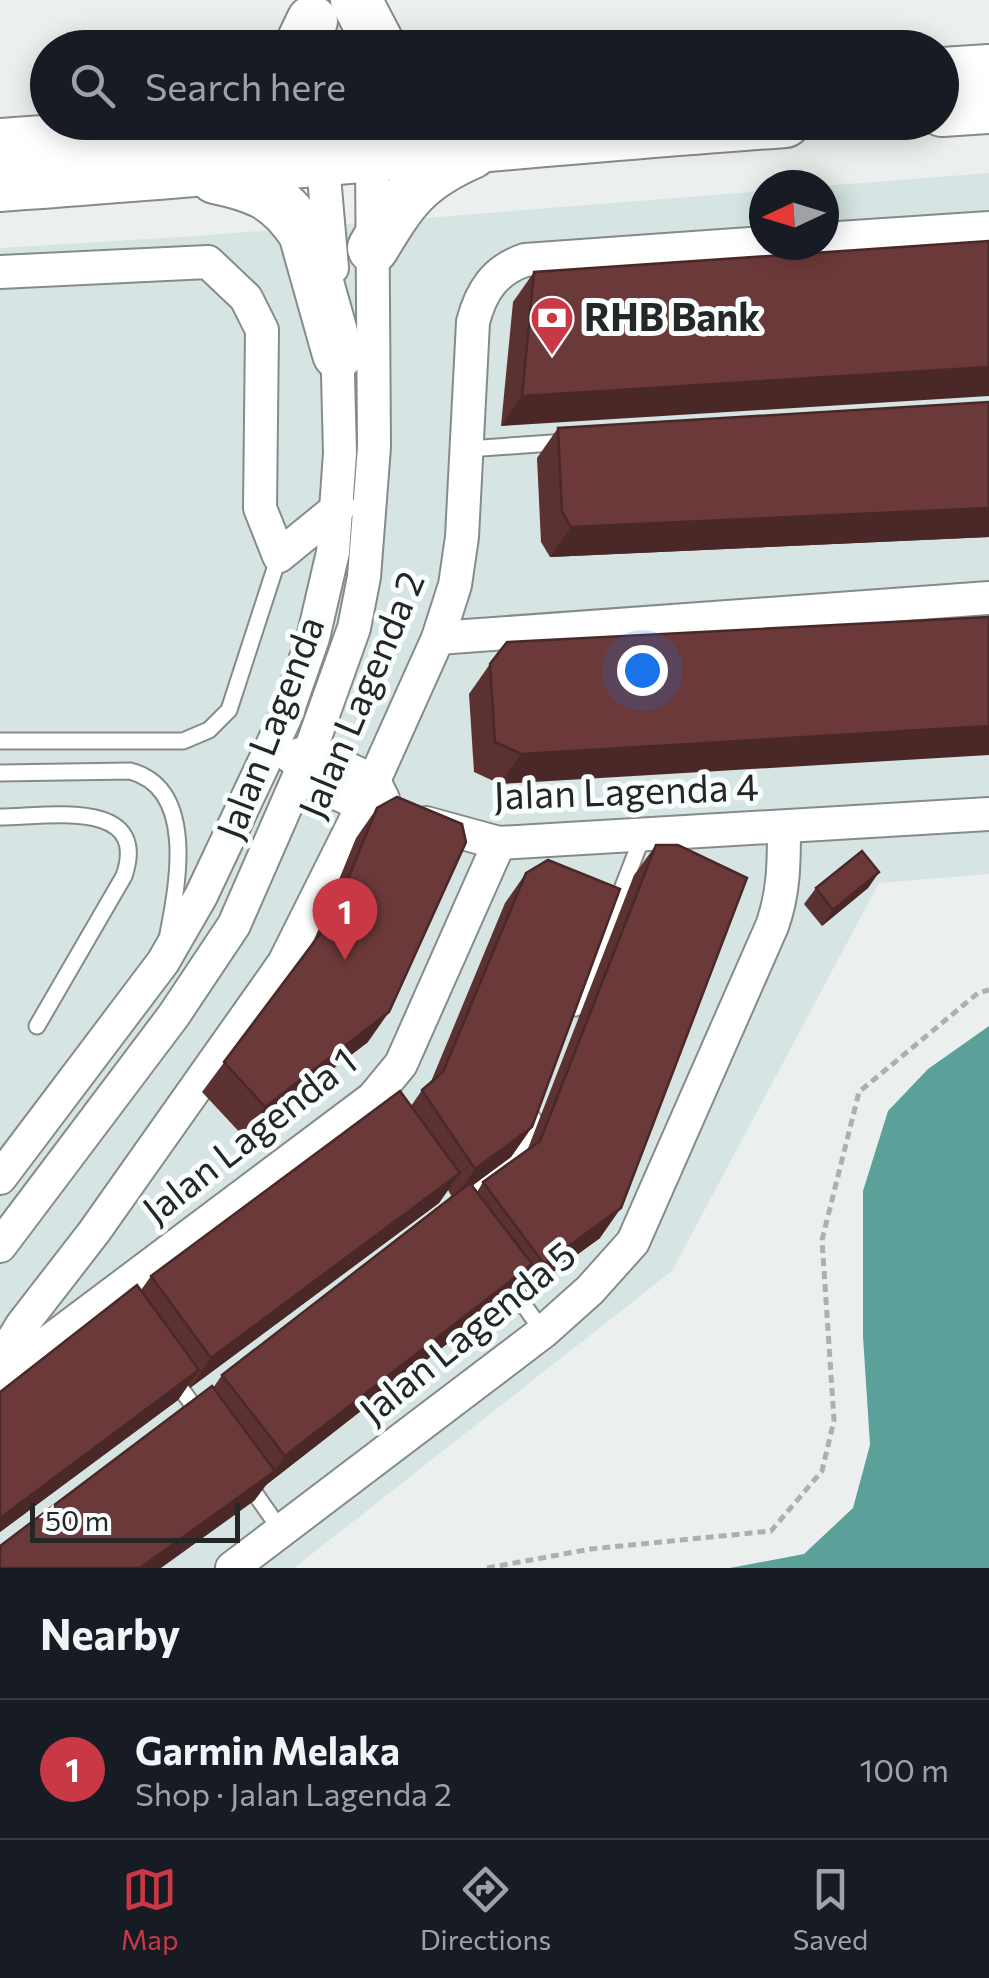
<!DOCTYPE html>
<meta charset="utf-8">
<style>
body{margin:0;font-family:Commissioner,sans-serif;background:#20242c;color:#f1f3f6}
.compass{position:absolute;left:749px;top:170px;width:90px;height:90px;border-radius:50%;background:#171b24;box-shadow:0 5px 25px #0003;rotate:266deg}
.scale{position:absolute;left:30px;bottom:25px;width:210px;box-sizing:border-box;padding-left:10px;border:5px solid #252726;border-top:0;font-size:28px;line-height:35px;white-space:nowrap;color:#252726;-webkit-text-stroke:8px #f8fdfd;paint-order:stroke}
.you{position:absolute;left:642px;top:670px;width:35px;height:35px;margin:-25px;border:8px solid #fff;border-radius:50%;background:#1a73e8;box-shadow:0 0 0 15px #1a73e833}
.badge{display:grid;place-items:center;width:65px;height:65px;border-radius:50%;background:#c83845;color:#fff;font-size:32px;font-weight:700}
.pin{position:absolute;translate:-50% -82px;filter:drop-shadow(0 2px 5px #0008)}
.pin::after{content:'';position:absolute;top:52px;width:35px;height:30px;background:inherit;clip-path:polygon(0 0,100% 0,50% 100%)}
.list{margin:0;padding:0;list-style:none}
h2{display:flex;justify-content:space-between;align-items:center;height:130px;margin:0;padding:0 40px;font-size:42px}
h2 small{font-size:32px;font-weight:400;color:#9ea1a6}
.list li{display:grid;grid-template-columns:65px 1fr auto;gap:30px;align-items:center;box-sizing:border-box;height:140px;padding:0 40px;border-top:2px solid #363941}
.list b{display:block;font-size:38px;white-space:nowrap}
.list p{margin:0;font-size:32px;white-space:nowrap;color:#9ea1a6}
.list em{font-size:32px;font-style:normal;color:#9ea1a6}
.icon{flex:none;width:55px;height:55px;fill:none;stroke:currentColor;stroke-width:2;stroke-linecap:round;stroke-linejoin:round}
.map{position:relative;flex:none;width:989px;height:1568px;overflow:hidden}
.search{position:absolute;background:#171b24;box-shadow:0 5px 25px #0003;left:30px;right:30px;top:30px;height:110px;display:flex;align-items:center;gap:25px;box-sizing:border-box;padding:0 35px;border-radius:55px;color:#9ea1a6;font-size:38px}
.sheet{height:270px;background:#171b24}
nav{display:flex;justify-content:space-around;align-items:center;box-sizing:border-box;height:140px;border-top:2px solid #363941;background:#171b24;font-size:28px;color:#9ea1a6}
nav a{display:grid;justify-items:center;gap:5px}
nav .on{color:#c83845}
.map>svg:first-child{display:block}
</style>
<div class="map">
<svg width="989" height="1568" viewBox="0 0 989 1568">
<rect width="100%" height="100%" fill="#ebf0ef"/>
<polygon fill="#d6e5e3" points="989,173 989,874 879,883 672,1271 294,1568 0,1568 0,248 197,236 764,191 764,245 824,245 824,186"/>
<polygon fill="#5ba099" points="989,1026 989,1568 730,1568 804,1554 853,1508 870,1445 863,1336 863,1191 888,1111 928,1069"/>
<g fill="none" stroke-linecap="round" stroke-linejoin="round">
<defs>
<g id="service">
<polyline points="468,449 566,442"/>
<polyline points="0,741 183,741 209,730 229,710 279,556"/>
<path d="M0,773L130,771C196,788 178,883 168,934"/>
<path d="M0,817C46,817 151,797 124,876L37,1026"/>
<polyline points="576,1008 643,835"/>
<polyline points="458,1202 515,1162 533,1118"/>
<polyline points="502,1274 543,1332"/>
<polyline points="172,1376 202,1418"/>
<polyline points="247,1482 282,1532"/>
</g>
<g id="minor">
<polyline points="321,142 332,268"/>
<polyline points="824,239 989,228"/>
<polyline points="0,272 208,262 246,298 262,330 260,508 279,556 339,507"/>
<polyline points="438,638 989,598"/>
<polyline points="291,757 310,751 374,781 383,799"/>
<polyline points="299,777 363,805 382,799"/>
<polyline points="426,823 499,843 989,814"/>
<polyline points="0,1178 163,962 201,896 285,718 313,638 333,552 340,453 337,336"/>
<polyline points="0,1246 174,1015 234,925 310,751 354,628 364,577 374,447 372,157 367,122"/>
<path d="M7,1372L11,1343L22,1325L94,1232L284,963L363,805L438,638L455,585L462,537L473,322C481,291 495,270 525,260L764,243"/>
<polyline points="0,1378 373,1098 401,1064 499,843"/>
<path d="M232,1568L543,1332L590,1290L633,1242L772,926C784,893 784,862 784,827"/>
</g>
<g id="primary">
<polyline points="356,0 381,48"/>
<polyline points="299,48 312,21"/>
<polyline points="942,73 989,70"/>
<polyline points="942,111 989,108"/>
<polyline points="0,144 304,122"/>
<path d="M215,178C257,187 279,195 304,233L338,354"/>
<path d="M0,186C262,168 523,141 785,122"/>
<path d="M373,248C403,198 417,177 472,153"/>
</g>
</defs>
<use href="#service" stroke="#868b8a" stroke-width="19"/>
<use href="#minor" stroke="#868b8a" stroke-width="36"/>
<use href="#primary" stroke="#868b8a" stroke-width="54"/>
<polyline stroke="#acb0af" stroke-width="5" stroke-dasharray="8 5" stroke-linecap="butt" points="487,1568 591,1549 771,1531 822,1471 834,1420 822,1240 859,1092 978,993 989,990"/>
<use href="#service" stroke="#fff" stroke-width="15"/>
<use href="#minor" stroke="#fff" stroke-width="32"/>
<use href="#primary" stroke="#fff" stroke-width="50"/>
</g>
<g fill="#5c3131">
<polygon points="989,241 501,426 513,302 534,272"/>
<polygon points="989,402 989,537 550,557 541,542 537,458 558,428"/>
<polygon points="989,617 500,784 474,772 469,694 490,664"/>
<polygon points="377,808 368,1042 244,1137 202,1092 313,943 356,838"/>
<polygon points="656,845 600,1238 523,1294 517,1286 511,1294 266,1485 254,1501 213,1388 222,1375 452,1197 448,1190 439,1203 190,1388 188,1385 178,1400 0,1532 0,1392 141,1290 151,1276 411,1106 422,1090 430,1084 505,903 526,873 532,1127 511,1157 472,1186 477,1192 483,1182 527,1151 634,875"/>
<polygon points="879,872 868,888 822,926 804,904 816,888"/>
</g>
<g fill="#4b2828">
<polygon points="989,367 989,396 501,426 522,396"/>
<polygon points="989,508 989,537 550,557 571,527"/>
<polygon points="989,726 989,755 500,784 521,754"/>
<polygon points="879,872 868,888 822,926 833,910"/>
<polygon points="389,1012 368,1042 244,1137 265,1107"/>
<polygon points="532,1127 511,1157 454,1199 475,1169"/>
<polygon points="460,1173 439,1203 190,1388 211,1358"/>
<polygon points="621,1208 600,1238 523,1294 544,1264"/>
<polygon points="532,1264 511,1294 266,1485 254,1501 161,1568 140,1568 273,1473 285,1456"/>
<polygon points="199,1370 178,1400 0,1532 0,1518"/>
</g>
<g fill="#6b3939" stroke="#4b2828" stroke-width="2.5">
<polygon points="989,241 989,367 522,396 534,272"/>
<polygon points="989,402 989,508 571,527 562,512 558,428"/>
<polygon points="989,617 989,726 521,754 495,742 490,664 507,642"/>
<polygon points="397,797 462,824 466,842 389,1012 265,1107 224,1062 332,918 377,808"/>
<polygon points="656,845 678,845 747,878 621,1208 544,1264 483,1182 540,1141"/>
<polygon points="862,851 879,872 833,910 816,888"/>
<polygon points="548,860 620,889 532,1127 475,1169 422,1090 443,1072 526,873"/>
<polygon points="400,1091 460,1173 211,1358 151,1276"/>
<polygon points="470,1183 532,1264 285,1456 222,1375"/>
<polygon points="137,1285 199,1370 0,1518 0,1392"/>
<polygon points="212,1386 275,1471 140,1568 0,1568 0,1546"/>
</g>
<defs>
<symbol id="bank-pin" viewBox="-11 -11 22 30"><path d="M0 17L-7.5 6A9.5 9.5 0 1 1 7.5 6Z" fill="#c83845" stroke="#f8fdfd"/><path d="M-6-4H6V4H-6ZM0-2.3a2.3 2.3 0 1 0 0 4.6a2.3 2.3 0 1 0 0-4.6Z" fill="#fff"/></symbol>
</defs>
<g fill-rule="evenodd">
<use href="#bank-pin" x="527" y="293" width="50" height="68"/>
</g>
<g text-anchor="middle" stroke-width="10" stroke-linejoin="round" paint-order="stroke">
<g font-size="38" font-weight="bold" fill="#252726" stroke="#f8fdfd" text-anchor="start">
<text x="584" y="331">RHB Bank</text>
</g>
<g font-size="38" fill="#252726" stroke="#f8fdfd">
<text transform="translate(362 695) rotate(-67)" y="13">Jalan Lagenda 2</text>
<text transform="translate(271 728) rotate(-69)" y="13">Jalan Lagenda</text>
<text transform="translate(626 792) rotate(-2)" y="13">Jalan Lagenda 4</text>
<text transform="translate(250 1136) rotate(-38)" y="13">Jalan Lagenda 1</text>
<text transform="translate(468 1333) rotate(-39)" y="13">Jalan Lagenda 5</text>
</g>
</g>
</svg>
<svg class="compass" viewBox="-18 -18 36 36"><path d="M0-13l5 13h-10z" fill="#e53935"/><path d="M0 13l5-13h-10z" fill="#9ea1a6"/></svg>
<div class="scale">50 m</div>
<div class="you"></div>
<div class="pin badge" style="left:345px;top:960px">1</div>
<div class="search"><svg class="icon" aria-label="search" viewBox="0 0 24 24"><circle cx="10" cy="10" r="6"/><path d="M15 15l6 6"/></svg>Search here</div>
</div>
<section class="sheet">
<h2>Nearby<small></small></h2>
<ul class="list">
<li><span class="badge">1</span><div><b>Garmin Melaka</b><p>Shop · Jalan Lagenda 2</p></div><em>100 m</em></li>
</ul>
</section>
<nav>
<a class="on"><svg class="icon" aria-label="map" viewBox="0 0 24 24"><path d="M3 6l6-2 6 2 6-2v14l-6 2-6-2-6 2zM9 4v14M15 6v14"/></svg>Map</a>
<a><svg class="icon" aria-label="directions" viewBox="0 0 24 24"><path d="M12 3l9 9-9 9-9-9zM9 14v-3h6M13 9l2 2-2 2"/></svg>Directions</a>
<a><svg class="icon" aria-label="saved" viewBox="0 0 24 24"><path d="M7 4h10v16l-5-4-5 4z"/></svg>Saved</a>
</nav>
